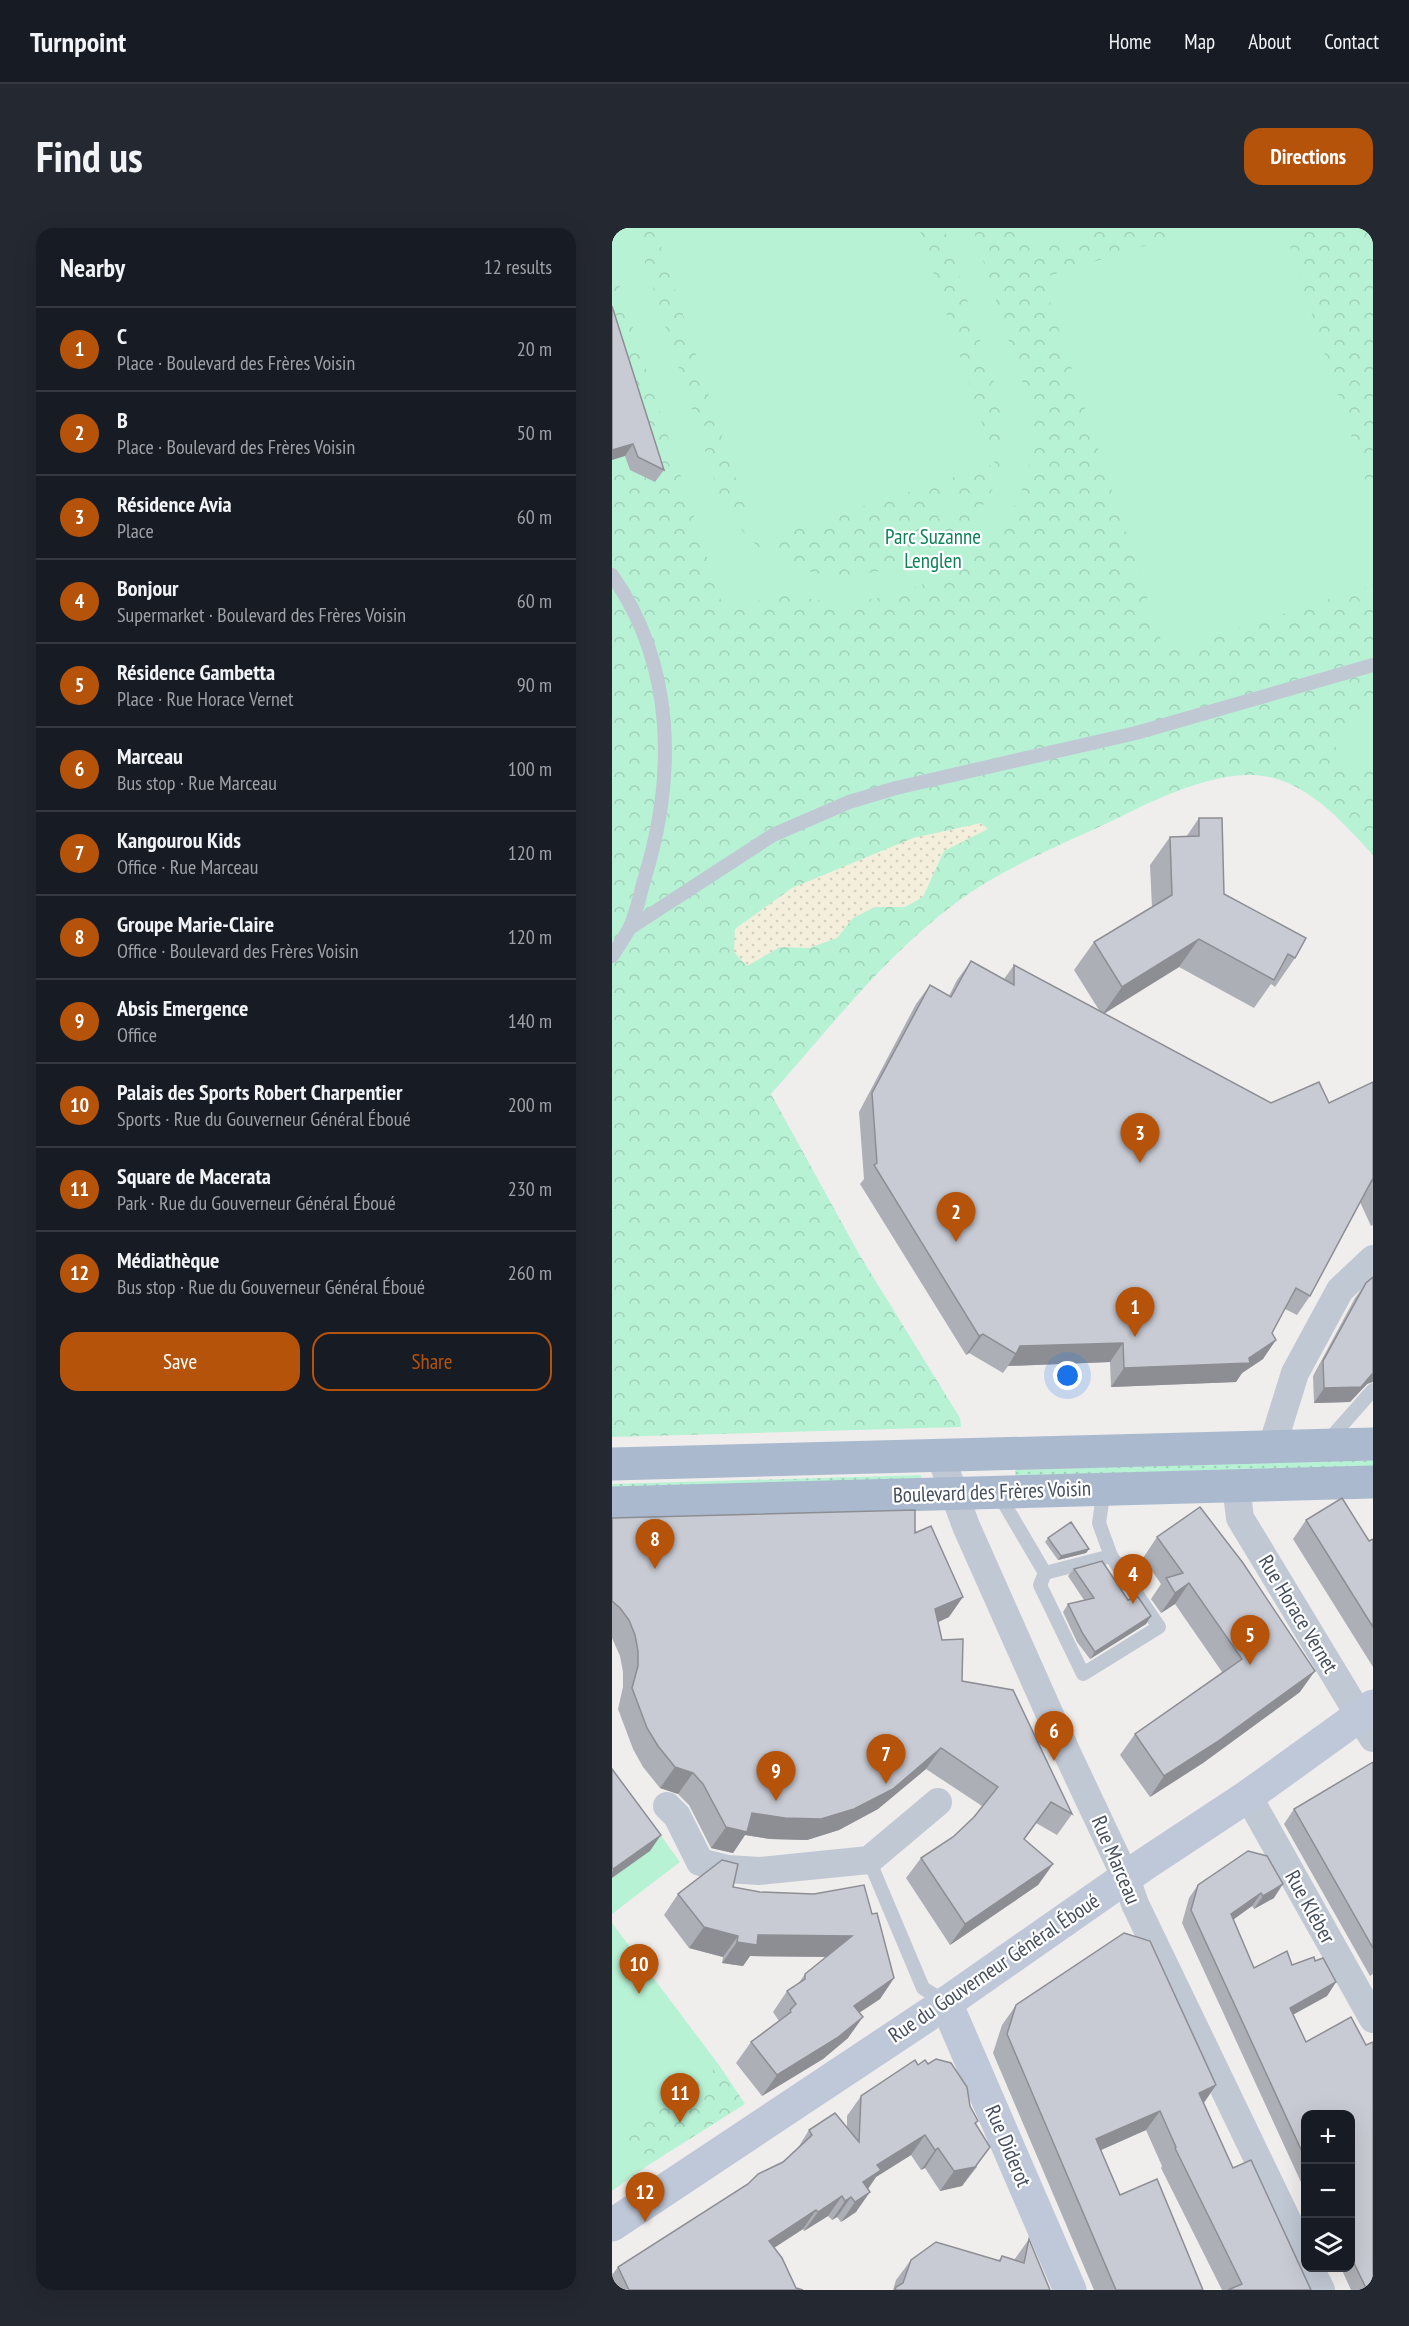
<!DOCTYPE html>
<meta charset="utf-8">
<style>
body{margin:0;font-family:"PT Sans Narrow",sans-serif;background:#242831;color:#f1f3f6}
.controls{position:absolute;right:18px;bottom:18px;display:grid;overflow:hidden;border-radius:12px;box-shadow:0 6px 24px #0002}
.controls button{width:54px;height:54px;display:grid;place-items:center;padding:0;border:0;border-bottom:2px solid #363941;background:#171b24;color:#f1f3f6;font:30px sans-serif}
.you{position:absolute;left:456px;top:1148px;width:21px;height:21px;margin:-15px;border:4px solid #fff;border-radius:50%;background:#1a73e8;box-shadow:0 0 0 9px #1a73e833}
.badge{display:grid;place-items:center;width:39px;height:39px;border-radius:50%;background:#b45309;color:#fff;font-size:20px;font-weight:700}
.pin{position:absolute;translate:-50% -50px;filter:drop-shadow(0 2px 3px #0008)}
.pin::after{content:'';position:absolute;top:32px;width:21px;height:18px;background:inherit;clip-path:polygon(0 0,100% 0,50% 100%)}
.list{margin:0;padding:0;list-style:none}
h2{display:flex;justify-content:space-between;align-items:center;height:78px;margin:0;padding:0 24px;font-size:26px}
h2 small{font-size:20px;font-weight:400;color:#9ea1a6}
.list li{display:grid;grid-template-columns:39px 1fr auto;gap:18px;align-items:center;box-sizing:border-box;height:84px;padding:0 24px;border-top:2px solid #363941}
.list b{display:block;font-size:22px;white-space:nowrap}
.list p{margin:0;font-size:20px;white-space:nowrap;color:#9ea1a6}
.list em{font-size:20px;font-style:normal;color:#9ea1a6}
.actions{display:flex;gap:12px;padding:18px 24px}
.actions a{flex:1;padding:14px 0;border:2px solid #b45309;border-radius:18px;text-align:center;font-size:21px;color:#b45309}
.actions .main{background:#b45309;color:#fff}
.icon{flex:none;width:33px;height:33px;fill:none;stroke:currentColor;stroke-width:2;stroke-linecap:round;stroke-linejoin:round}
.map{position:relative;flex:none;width:761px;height:2062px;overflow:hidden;border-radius:18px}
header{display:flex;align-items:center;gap:36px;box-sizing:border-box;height:84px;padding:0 30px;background:#171b24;border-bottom:2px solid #363941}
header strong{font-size:28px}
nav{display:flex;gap:33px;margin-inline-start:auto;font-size:21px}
.intro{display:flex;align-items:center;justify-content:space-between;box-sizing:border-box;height:144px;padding:0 36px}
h1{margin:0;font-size:42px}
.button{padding:15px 27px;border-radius:18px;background:#b45309;color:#fff;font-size:21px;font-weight:700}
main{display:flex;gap:36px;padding:0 36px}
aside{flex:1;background:#171b24;border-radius:18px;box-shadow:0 6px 24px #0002}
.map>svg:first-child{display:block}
</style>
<header>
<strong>Turnpoint</strong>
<nav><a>Home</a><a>Map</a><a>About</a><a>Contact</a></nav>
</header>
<div class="intro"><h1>Find us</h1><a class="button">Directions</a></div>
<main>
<aside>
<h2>Nearby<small>12 results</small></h2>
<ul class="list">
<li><span class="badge">1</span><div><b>C</b><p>Place · Boulevard des Frères Voisin</p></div><em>20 m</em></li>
<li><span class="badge">2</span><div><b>B</b><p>Place · Boulevard des Frères Voisin</p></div><em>50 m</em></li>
<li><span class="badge">3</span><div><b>Résidence Avia</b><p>Place</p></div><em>60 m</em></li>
<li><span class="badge">4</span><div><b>Bonjour</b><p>Supermarket · Boulevard des Frères Voisin</p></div><em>60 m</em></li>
<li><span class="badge">5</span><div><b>Résidence Gambetta</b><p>Place · Rue Horace Vernet</p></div><em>90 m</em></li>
<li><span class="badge">6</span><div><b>Marceau</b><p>Bus stop · Rue Marceau</p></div><em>100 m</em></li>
<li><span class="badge">7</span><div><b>Kangourou Kids</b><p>Office · Rue Marceau</p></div><em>120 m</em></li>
<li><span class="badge">8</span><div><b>Groupe Marie-Claire</b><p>Office · Boulevard des Frères Voisin</p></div><em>120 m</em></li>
<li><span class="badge">9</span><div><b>Absis Emergence</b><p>Office</p></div><em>140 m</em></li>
<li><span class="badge">10</span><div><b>Palais des Sports Robert Charpentier</b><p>Sports · Rue du Gouverneur Général Éboué</p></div><em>200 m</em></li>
<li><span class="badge">11</span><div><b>Square de Macerata</b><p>Park · Rue du Gouverneur Général Éboué</p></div><em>230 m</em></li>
<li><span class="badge">12</span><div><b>Médiathèque</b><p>Bus stop · Rue du Gouverneur Général Éboué</p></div><em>260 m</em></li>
</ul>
<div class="actions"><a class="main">Save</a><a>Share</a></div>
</aside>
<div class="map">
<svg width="761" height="2062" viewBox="0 0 761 2062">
<defs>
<pattern id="grass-dots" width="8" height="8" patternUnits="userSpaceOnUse" patternTransform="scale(1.5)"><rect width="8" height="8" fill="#b8f2d5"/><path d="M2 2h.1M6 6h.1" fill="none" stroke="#9fd1b9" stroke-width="1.8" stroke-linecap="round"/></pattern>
<pattern id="forest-crowns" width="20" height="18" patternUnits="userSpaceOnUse" patternTransform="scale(1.5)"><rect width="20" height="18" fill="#b8f2d5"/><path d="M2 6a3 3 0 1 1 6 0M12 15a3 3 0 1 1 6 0" fill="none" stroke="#9fd1b9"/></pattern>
<pattern id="sand-dots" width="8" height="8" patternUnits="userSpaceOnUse" patternTransform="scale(1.5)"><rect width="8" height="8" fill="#f3efdc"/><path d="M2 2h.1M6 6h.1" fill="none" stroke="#d2cfbf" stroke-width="1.8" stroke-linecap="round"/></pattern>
</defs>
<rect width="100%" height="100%" fill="#f0eeed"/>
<g fill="url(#grass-dots)">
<polygon points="761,1231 761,1239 403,1250 403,1242"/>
<polygon points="309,1247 310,1253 0,1262 0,1256"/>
</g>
<g fill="url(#forest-crowns)">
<path d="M0,0H761V627C733,597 700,558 657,549C612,539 550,568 510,588C455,615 395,637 345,674C273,727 218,800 159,866L247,1026L348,1190L349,1199L0,1209Z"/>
<polygon points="107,1837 133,1876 35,1938 12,1909"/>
</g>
<polygon fill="url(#sand-dots)" points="369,595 376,601 332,623 311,669 293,679 263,679 241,690 225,710 197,720 168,719 135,738 122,724 123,701 180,660 301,610"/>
<g fill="#b8f2d5">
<path d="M0,0H22L105,260C121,302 154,334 199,344C279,361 382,309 392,222C396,184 380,148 368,112C356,75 344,37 332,0H361C373,39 386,78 398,117C407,144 418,171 420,200C425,286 355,349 276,368C253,373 228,376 204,372C195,371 182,365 173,366C155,368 131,379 113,385L0,35Z"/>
<polygon points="43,0 307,0 383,236 144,313"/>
<polygon points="414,0 495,0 421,23"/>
<polygon points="589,0 672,0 761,275 761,357 553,424 430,50"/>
<polygon points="357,265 362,279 327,291 322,276"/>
<polygon points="761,487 761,532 736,544 718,508"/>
<polygon points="0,1540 68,1634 0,1686"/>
<polygon points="0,1695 107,1837 13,1909 35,1938 0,1963"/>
</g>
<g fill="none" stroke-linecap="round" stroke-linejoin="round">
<g stroke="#c0c8d4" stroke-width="14">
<path d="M0,347C63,437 64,547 33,649C28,665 25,685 17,701C12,710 6,719 0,728"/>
<polyline points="18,700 161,607 237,574 284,560 524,505 761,437"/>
<polyline points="715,1214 761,1162"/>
<polyline points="386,1265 433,1345 499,1328 487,1295 492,1261"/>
<polyline points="433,1345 428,1357 471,1446 547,1399 499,1328"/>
<polyline points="257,1632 311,1760 333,1774"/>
</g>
<g stroke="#c0c8d4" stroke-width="28">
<polyline points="660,1219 683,1145 728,1062 761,1031"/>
<polyline points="328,1227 354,1298 455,1525 514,1650 523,1676 694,2031"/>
<polyline points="624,1257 628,1290 761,1510"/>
<polyline points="636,1568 761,1791"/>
<polyline points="55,1578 65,1588 88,1634 116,1641 147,1643 257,1632 326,1574"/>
<polyline points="698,2040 709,2062"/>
</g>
<g stroke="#bec8d8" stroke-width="33">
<polyline points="334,1775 458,2062"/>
<polyline points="0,1997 334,1775 533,1636 636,1568 761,1478"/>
</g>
<g stroke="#abb9cf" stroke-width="33">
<polyline points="0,1236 761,1216"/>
<polyline points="0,1275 761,1254"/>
</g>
</g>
<g fill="#adafb6">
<polygon points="0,78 52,242 43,254 18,242 13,228"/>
<polygon points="587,590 612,666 683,730 663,759 659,756 642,780 567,739 492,785 659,875 717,875 761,854 761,997 759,998 748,974 698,1068 685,1087 673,1081 660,1105 651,1131 630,1145 624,1154 499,1159 498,1134 396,1138 391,1145 357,1125 354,1127 248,956 252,951 247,884 304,776 318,757 337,768 345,752 359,733 392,751 402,737 487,782 462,742 482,714 540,679 538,637 558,609 574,609"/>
<polygon points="754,1055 755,1156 738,1174 702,1175 701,1148 743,1070"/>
<polygon points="0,1290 303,1305 337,1389 326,1394 330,1412 350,1453 460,1586 445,1607 424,1595 412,1612 441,1636 426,1657 338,1717 294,1650 309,1630 341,1609 362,1589 370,1578 314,1541 266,1581 227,1602 195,1612 158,1611 133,1607 121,1625 99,1620 77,1577 66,1566 48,1560 31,1539 21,1521 6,1481 11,1459 11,1444 8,1428 0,1410"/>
<polygon points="694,1292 757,1313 761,1311 761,1439 681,1311"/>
<polygon points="545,1309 688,1464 591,1535 538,1569 508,1527 523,1506 610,1444 563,1376 549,1385 539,1371 549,1356 531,1330"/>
<polygon points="436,1310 477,1321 474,1325 446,1332 433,1314"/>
<polygon points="462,1341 516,1372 539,1388 534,1396 478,1431 465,1414 451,1384 456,1376 472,1372 456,1348"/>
<polygon points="761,1534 761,1746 758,1748 672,1596 682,1581"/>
<polygon points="636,1623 662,1670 642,1681 640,1678 621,1691 642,1740 680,1737 703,1733 724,1754 715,1768 681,1787 694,1814 754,1817 761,2062 739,2062 729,2040 738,2040 738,1887 693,1887 693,1963 570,1695 577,1670 586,1657"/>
<polygon points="121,1659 260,1686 282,1750 268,1771 247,1785 236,1810 211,1831 150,1868 124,1835 139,1814 167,1793 161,1784 175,1763 186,1756 193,1746 214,1729 138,1728 131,1738 110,1735 111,1729 77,1720 52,1687 66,1666"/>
<polygon points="404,1777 604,1857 592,1875 621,1940 699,2062 610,2062 549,1940 550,1938 534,1902 489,1922 508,1967 591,2062 482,2062 381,1825 390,1797"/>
<polygon points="306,1837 358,1878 366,1893 364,1896 365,1939 350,1958 328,1963 313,1940 309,1942 299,1927 264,1949 256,1961 244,1984 229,1994 225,1989 220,1992 216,1988 192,2003 191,2001 162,2020 184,2060 191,2062 0,2062 0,2047 6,2039 171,1934 184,1923 197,1902 235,1899 235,1888 249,1868"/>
<polygon points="417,2011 438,2062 281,2062 284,2052 299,2032 387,2032 390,2028 402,2032"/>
</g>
<g fill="#8d8e94">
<polygon points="21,216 13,228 0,232 0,222"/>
<polygon points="587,711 567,739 490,787 510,759"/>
<polygon points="371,1106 357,1125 354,1127 367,1108"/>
<polygon points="664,1112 651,1131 630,1145 624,1154 499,1159 512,1140 637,1130"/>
<polygon points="511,1115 498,1134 396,1138 408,1118"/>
<polygon points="761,1145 761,1154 755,1156 738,1174 702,1175 712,1160"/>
<polygon points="477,1321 474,1325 446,1332 449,1328"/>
<polygon points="577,1355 563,1376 549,1385 563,1365"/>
<polygon points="351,1369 337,1389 309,1402 323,1381"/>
<polygon points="539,1388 534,1396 478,1431 483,1424"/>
<polygon points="703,1443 688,1464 591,1535 538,1569 552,1548"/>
<polygon points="329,1520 314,1541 266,1581 227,1602 195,1612 158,1611 133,1607 121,1625 99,1620 114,1599 140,1585"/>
<polygon points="63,1539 81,1545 66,1566 48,1560"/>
<polygon points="49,1607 38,1623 0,1650 0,1643 1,1641"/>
<polygon points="441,1636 426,1657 338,1717 353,1696"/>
<polygon points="671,1656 662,1670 642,1681 651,1668"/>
<polygon points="649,1665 640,1678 610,1700 619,1686"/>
<polygon points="92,1699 126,1708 111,1729 77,1720"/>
<polygon points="146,1707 240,1708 225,1729 138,1728 131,1738 110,1735 125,1714"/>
<polygon points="282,1750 268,1771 227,1798 242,1778"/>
<polygon points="724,1754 715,1768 669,1793 678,1780"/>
<polygon points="251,1789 236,1810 211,1831 150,1868 165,1847"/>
<polygon points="604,1857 590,1877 587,1865"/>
<polygon points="548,1883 534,1902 471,1930 484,1911"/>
<polygon points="313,1907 299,1927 264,1949 255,1962 251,1954 265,1937"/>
<polygon points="378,1919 350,1958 328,1963 342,1943"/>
<polygon points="326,1920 313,1940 309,1942 323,1922"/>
<polygon points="258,1964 244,1984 229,1994 243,1974"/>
<polygon points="230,1968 216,1988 192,2003 206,1984"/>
<polygon points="239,1969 225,1989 220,1992 233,1973"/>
<polygon points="204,1982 191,2001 143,2032 157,2013"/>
</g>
<g fill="#c9cbd4" stroke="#8d8e94" stroke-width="1.5">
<polygon points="0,78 52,242 26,229 21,216 0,222"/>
<polygon points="587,590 610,590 612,666 694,710 683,730 676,726 662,752 587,711 510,759 482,714 560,667 558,609 587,608"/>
<polygon points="359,733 402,757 402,737 659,875 707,854 717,875 761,854 761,954 760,952 698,1068 684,1060 660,1105 664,1112 637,1130 638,1135 512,1140 511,1115 408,1118 404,1126 371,1106 367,1108 262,937 265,935 260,865 318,757 339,769"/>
<polygon points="761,1049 761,1145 749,1159 712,1160 711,1133 754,1055"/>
<polygon points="730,1270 757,1313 761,1311 761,1399 694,1292"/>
<polygon points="588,1279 631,1335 703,1443 605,1514 552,1548 523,1506 630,1431 577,1355 563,1365 554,1350 571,1345 545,1309"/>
<polygon points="303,1282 303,1305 319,1298 351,1369 323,1381 330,1412 351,1411 350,1453 401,1462 460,1586 439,1574 412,1611 441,1636 353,1696 309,1630 341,1609 362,1589 386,1559 329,1520 281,1561 242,1581 209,1591 173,1590 140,1585 135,1604 114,1599 91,1556 81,1545 63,1539 46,1518 35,1500 20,1460 26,1438 26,1423 23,1407 17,1392 8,1380 0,1373 0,1290"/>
<polygon points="459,1294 477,1321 449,1328 436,1310"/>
<polygon points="490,1333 516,1372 526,1369 539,1388 483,1424 471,1406 456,1376 482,1370 462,1341"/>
<polygon points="761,1534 761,1720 682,1581"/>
<polygon points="0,1541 49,1607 1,1641 0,1639"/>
<polygon points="636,1623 655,1628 671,1656 651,1668 649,1665 619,1686 642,1740 675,1723 680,1737 702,1729 703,1733 711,1730 724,1754 678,1780 694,1814 739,1789 754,1817 761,1814 761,2062 755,2062 738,2027 738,1887 693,1887 693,1930 579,1682 586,1657"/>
<polygon points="110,1632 126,1636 121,1659 148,1664 202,1666 252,1657 260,1686 265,1685 282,1750 242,1778 251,1789 225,1810 165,1847 139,1814 179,1784 178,1782 184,1776 175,1763 193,1751 193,1746 240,1708 146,1707 145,1717 125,1714 126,1708 92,1699 66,1666"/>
<polygon points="512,1705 538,1713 604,1857 587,1865 621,1940 639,1932 699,2062 616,2062 630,2056 563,1920 564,1919 548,1883 484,1911 508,1967 545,1951 591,2062 504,2062 395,1806 404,1777"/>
<polygon points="324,1831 339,1835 355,1859 358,1878 366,1893 363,1895 378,1919 363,1939 342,1943 326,1920 323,1922 313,1907 265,1937 269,1942 251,1954 258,1964 243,1974 239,1969 233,1973 230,1968 206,1984 204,1982 157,2013 170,2030 184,2060 191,2062 17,2062 6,2039 136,1956 146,1946 171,1934 200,1907 197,1902 223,1885 247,1914 249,1868 303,1832 306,1837 313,1832 316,1836"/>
<polygon points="417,2011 438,2062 283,2062 284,2059 291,2055 299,2032 324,2014 388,2033 390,2028 412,2035"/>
</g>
<g text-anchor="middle" stroke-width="4.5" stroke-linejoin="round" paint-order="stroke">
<g font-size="21" fill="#0f8357" stroke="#fff">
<text x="321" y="316">Parc Suzanne<tspan x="321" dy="24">Lenglen</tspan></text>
</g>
<g font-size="21" fill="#444e5c" stroke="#fff">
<text transform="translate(380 1264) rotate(-2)" y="7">Boulevard des Frères Voisin</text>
<text transform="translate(686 1386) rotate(59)" y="7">Rue Horace Vernet</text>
<text transform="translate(504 1632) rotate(67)" y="7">Rue Marceau</text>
<text transform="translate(698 1679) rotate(61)" y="7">Rue Kléber</text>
<text transform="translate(382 1740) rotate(-34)" y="7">Rue du Gouverneur Général Éboué</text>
<text transform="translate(396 1918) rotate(67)" y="7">Rue Diderot</text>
</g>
</g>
</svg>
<div class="controls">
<button>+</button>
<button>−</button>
<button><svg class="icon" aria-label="layers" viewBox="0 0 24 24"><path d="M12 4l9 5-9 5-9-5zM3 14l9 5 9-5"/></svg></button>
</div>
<div class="you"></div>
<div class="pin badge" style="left:523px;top:1109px">1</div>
<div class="pin badge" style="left:344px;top:1014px">2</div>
<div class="pin badge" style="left:528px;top:935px">3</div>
<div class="pin badge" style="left:521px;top:1376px">4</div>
<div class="pin badge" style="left:638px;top:1437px">5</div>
<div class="pin badge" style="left:442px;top:1533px">6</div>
<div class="pin badge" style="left:274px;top:1556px">7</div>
<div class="pin badge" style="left:43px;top:1341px">8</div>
<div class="pin badge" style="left:164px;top:1573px">9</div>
<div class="pin badge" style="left:27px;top:1766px">10</div>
<div class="pin badge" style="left:68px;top:1895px">11</div>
<div class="pin badge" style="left:33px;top:1994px">12</div>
</div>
</main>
